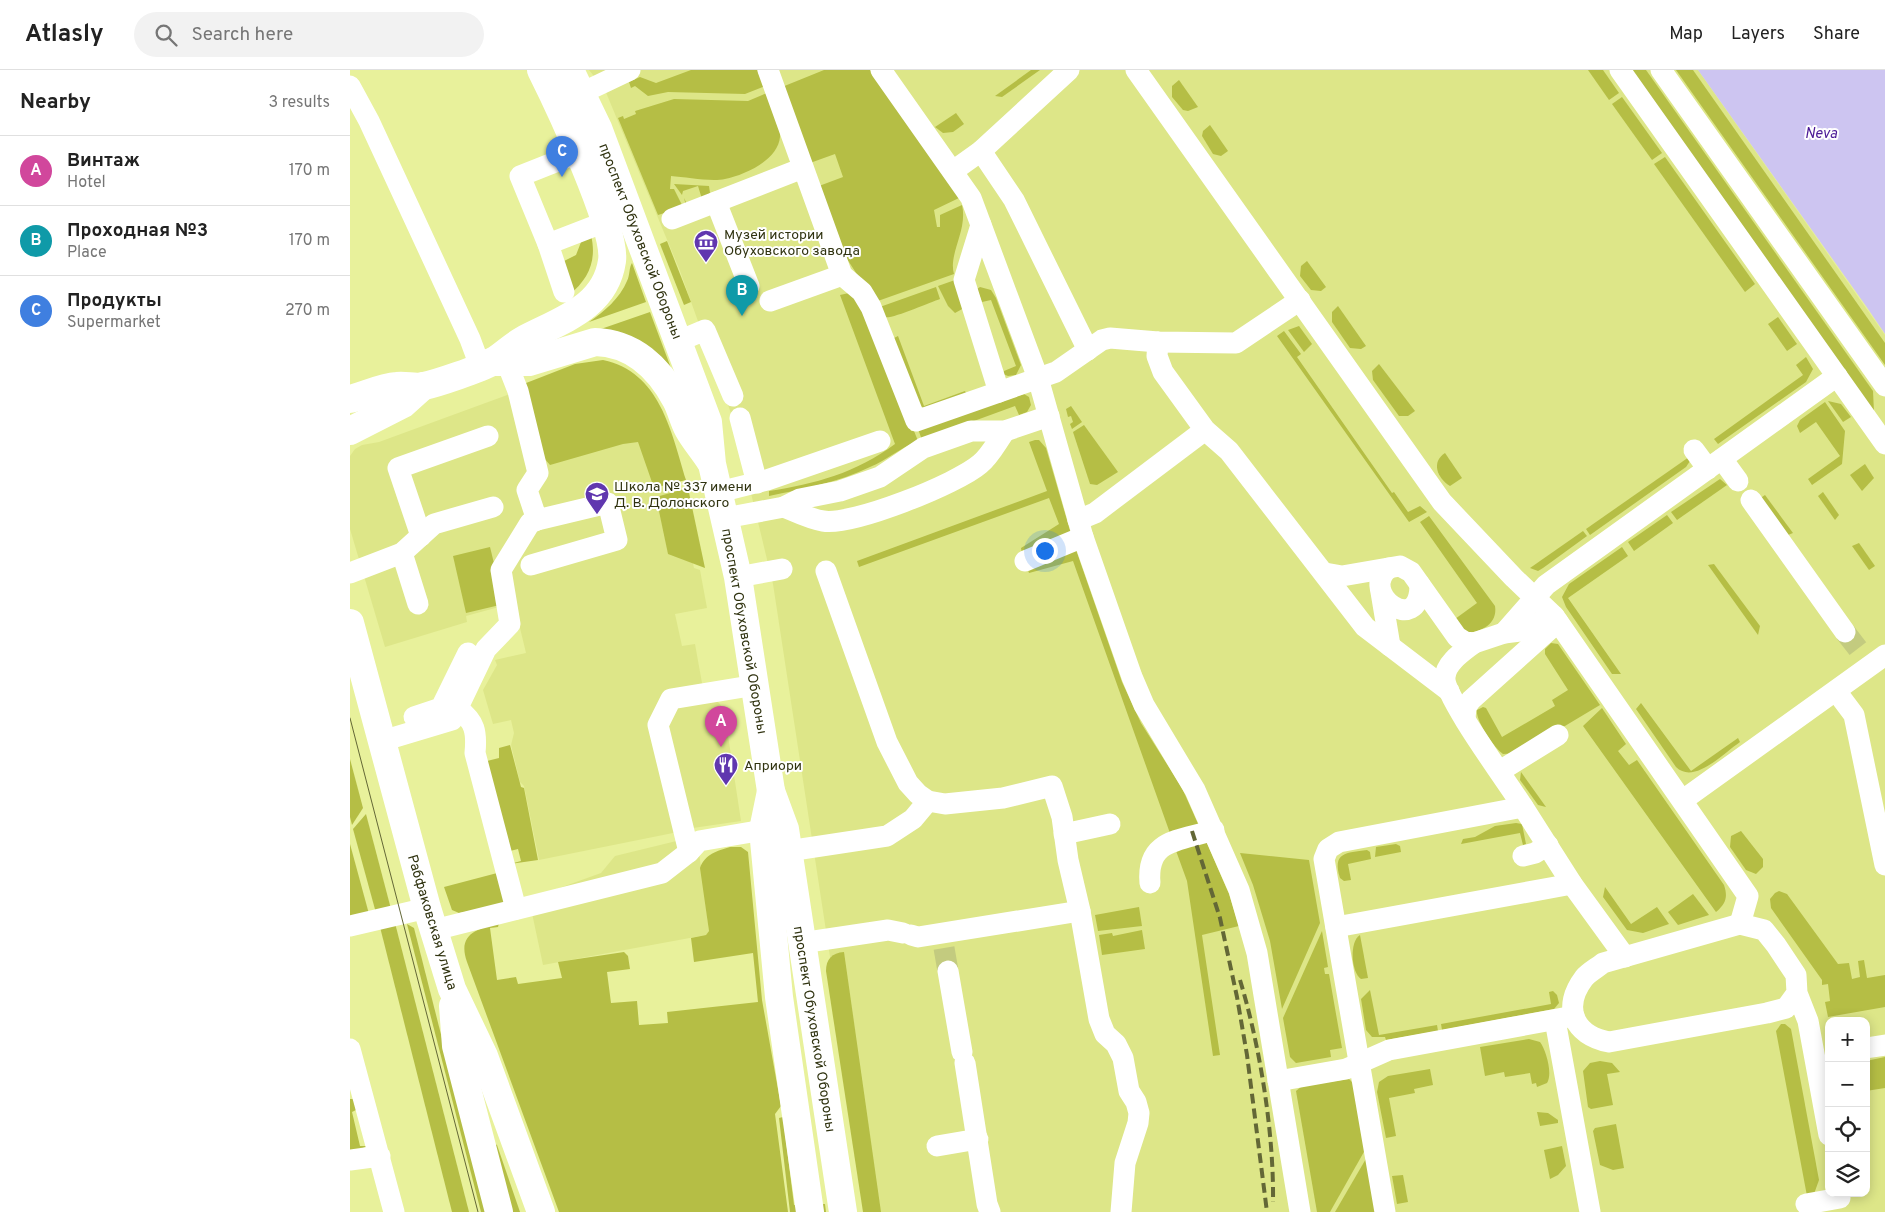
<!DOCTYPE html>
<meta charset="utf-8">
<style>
body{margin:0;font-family:Overpass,sans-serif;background:#f2f2f2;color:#222}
.controls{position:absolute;right:15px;bottom:15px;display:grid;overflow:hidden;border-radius:10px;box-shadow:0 2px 12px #0003}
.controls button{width:45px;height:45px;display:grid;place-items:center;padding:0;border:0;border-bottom:1px solid #e0e0e0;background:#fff;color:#222;font:25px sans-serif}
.you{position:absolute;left:694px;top:480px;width:18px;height:18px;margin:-12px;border:4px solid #fff;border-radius:50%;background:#1a73e8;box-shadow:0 0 0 8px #1a73e833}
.badge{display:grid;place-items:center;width:32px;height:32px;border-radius:50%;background:#0b8043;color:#fff;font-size:16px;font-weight:700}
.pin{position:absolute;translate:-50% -41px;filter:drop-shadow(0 1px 2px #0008)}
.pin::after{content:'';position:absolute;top:26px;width:18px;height:15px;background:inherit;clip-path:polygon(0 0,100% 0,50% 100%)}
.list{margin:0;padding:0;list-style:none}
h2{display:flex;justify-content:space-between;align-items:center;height:65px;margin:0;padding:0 20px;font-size:21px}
h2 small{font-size:16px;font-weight:400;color:#767676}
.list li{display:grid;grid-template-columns:32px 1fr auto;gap:15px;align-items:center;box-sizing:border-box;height:70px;padding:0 20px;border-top:1px solid #e0e0e0}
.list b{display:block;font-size:19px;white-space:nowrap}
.list p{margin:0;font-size:16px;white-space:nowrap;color:#767676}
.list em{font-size:16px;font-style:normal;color:#767676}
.icon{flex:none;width:28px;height:28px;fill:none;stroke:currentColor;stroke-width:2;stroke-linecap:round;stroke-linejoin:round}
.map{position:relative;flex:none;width:1535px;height:1142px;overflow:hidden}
header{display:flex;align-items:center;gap:30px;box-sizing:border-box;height:70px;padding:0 25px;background:#fff;border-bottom:1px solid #e0e0e0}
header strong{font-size:24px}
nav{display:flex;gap:28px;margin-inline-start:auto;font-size:18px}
.search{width:350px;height:45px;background:#f2f2f2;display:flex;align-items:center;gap:12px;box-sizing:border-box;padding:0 18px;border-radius:28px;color:#767676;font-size:19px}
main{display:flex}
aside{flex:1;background:#fff}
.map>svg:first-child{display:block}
</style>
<header>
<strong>Atlasly</strong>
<div class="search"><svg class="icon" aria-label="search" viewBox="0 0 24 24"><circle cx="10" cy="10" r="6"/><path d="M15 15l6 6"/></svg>Search here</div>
<nav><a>Map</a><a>Layers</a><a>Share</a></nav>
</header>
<main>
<aside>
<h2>Nearby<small>3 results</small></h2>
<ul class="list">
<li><span class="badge" style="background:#d1479c">A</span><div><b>Винтаж</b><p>Hotel</p></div><em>170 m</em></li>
<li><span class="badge" style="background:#0f9aa8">B</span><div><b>Проходная №3</b><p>Place</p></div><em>170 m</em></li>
<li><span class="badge" style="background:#3f7fe0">C</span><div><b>Продукты</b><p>Supermarket</p></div><em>270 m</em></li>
</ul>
</aside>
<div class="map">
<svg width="1535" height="1142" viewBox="0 0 1535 1142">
<rect width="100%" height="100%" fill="#e8f19b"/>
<g fill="#dde688" fill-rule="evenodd">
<path d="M239,0H1348L1535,265V1142H519L423,514L383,349L330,201L255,20ZM1479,951H1516V1123H1479Z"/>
<polygon points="168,321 289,324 324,407 344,498 350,500 357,538 325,544 332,576 345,574 352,613 374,639 391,751 329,760 323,763 189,790 174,716 170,712 161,675 164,663 161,650 143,654 133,620 147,595 145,590 176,583 164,533 116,546 117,552 35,577 0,459 0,386 5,379 12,375 29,372"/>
<polygon points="347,766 359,861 356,865 193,895 179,829 251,803 265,786"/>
</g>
<g fill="#b5be45">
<polygon points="341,0 407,0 415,16 395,24 318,22 298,26 285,16 281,18 279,12 290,7 306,13"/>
<path d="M474,0H520L607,123L609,128L584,140L587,157H590V145L612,135C618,160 598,184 604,204L525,232L497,189L469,116L493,107L485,84L460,93L432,17Z"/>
<polygon points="681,0 690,0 652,27 645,26"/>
<polygon points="1238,0 1253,0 1269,23 1259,30"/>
<polygon points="1282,0 1296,0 1523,321 1524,342"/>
<polygon points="1326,0 1343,0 1535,273 1535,295"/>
<polygon points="829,10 848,37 838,41 833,40 822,27 822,16"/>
<path d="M417,23C422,36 431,53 430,67C428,90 395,105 375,109C361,112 336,107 321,106L320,119H324L333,137L308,145L268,48L273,46L274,49L286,44L285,41L324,29L398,31Z"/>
<polygon points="1272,27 1312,83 1302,90 1262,34"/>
<polygon points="606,43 614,54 603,62 593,63 585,57"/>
<polygon points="860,55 878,81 871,86 863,84 852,66 853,61"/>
<polygon points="1315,87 1405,214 1395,222 1304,94"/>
<polygon points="324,114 359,116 360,123 354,129 336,136 334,128 337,134 352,129 348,116 333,121 332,125"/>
<path d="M241,165C247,190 239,209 219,225L214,191L226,185L233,167Z"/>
<polygon points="317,171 341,232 334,235 310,174"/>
<polygon points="957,191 976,217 971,221 961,220 950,206 951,196"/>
<path d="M282,193L296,232L239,252C254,242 270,228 277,211C280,205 279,197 282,193Z"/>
<polygon points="605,210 614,238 605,243 598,236 588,216"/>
<path d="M586,217L590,229C581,232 540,250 535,247C532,245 529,240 527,238Z"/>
<polygon points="630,217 641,220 646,228 671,295 666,305 658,306 653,304 654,301 666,296 641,230 632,232 627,219"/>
<path d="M499,223L515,236L561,361H564L568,371C550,378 537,390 520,397C489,412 453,419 419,426V421C465,414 506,403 545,374L490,225Z"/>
<polygon points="988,236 1016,276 1011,279 1000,278 982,252 982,242"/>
<path d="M300,242L321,298C302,272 277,267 248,260Z"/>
<polygon points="1428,247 1447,274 1437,281 1418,254"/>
<polygon points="949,256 962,274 954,282 938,260"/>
<polygon points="934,261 951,284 947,287 1042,423 1044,422 1058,442 1070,436 1077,442 1059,452 927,266"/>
<polygon points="548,266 574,336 615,321 616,323 574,338 570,336 542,269"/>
<polygon points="1456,287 1463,299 1456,312 1368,374 1364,369 1453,305 1446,295"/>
<path d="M253,290C310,302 321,361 336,410L304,418L288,372L273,374L200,395L188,381L171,315L225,294Z"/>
<polygon points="1029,294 1065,341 1058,346 1049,346 1023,310 1022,301"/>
<polygon points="674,324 679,327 681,335 677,342 669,345 665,336 572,370 568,359"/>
<polygon points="1478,331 1491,334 1501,347 1493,352"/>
<polygon points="1475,332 1495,361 1492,394 1462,415 1458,409 1490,386 1466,352 1450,363 1447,356 1450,350"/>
<polygon points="721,336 732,352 722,359 720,354 723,352 721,346 718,347 716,339"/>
<polygon points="734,355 768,402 747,415 740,414 723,362"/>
<polygon points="685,370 689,370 696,378 721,464 672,484 671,478 709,454 699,428 509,497 507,491 697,421 679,372"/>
<path d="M1095,383L1112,408L1100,416C1087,408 1081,392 1095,383Z"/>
<polygon points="1339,387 1340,391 1336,397 1240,465 1236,459"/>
<polygon points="1515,394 1524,408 1512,421 1500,405"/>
<polygon points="1370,409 1377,415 1327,450 1321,442"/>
<polygon points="338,418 355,498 318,484 306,427"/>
<polygon points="1473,422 1489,445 1485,450 1468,426"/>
<polygon points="1415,425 1443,463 1438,465 1409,429"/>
<polygon points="1317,445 1323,453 1284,481 1278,472"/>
<path d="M1079,446L1145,536C1148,554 1131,562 1116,563L1105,549L1127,533L1070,452Z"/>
<polygon points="1233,461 1237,466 1193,498 1188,501 1180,498"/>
<polygon points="1509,473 1525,496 1519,500 1502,476"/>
<polygon points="140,477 154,534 116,543 103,486"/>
<polygon points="725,477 772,612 791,653 832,718 849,756 821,766 723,491 679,503 677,497"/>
<polygon points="1272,477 1278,486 1218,528 1271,604 1262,604 1216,537 1212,527 1219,514"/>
<polygon points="1364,494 1410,556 1408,565 1358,495"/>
<path d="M1201,573L1208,574L1250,635L1170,683L1153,684C1144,678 1125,650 1127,640L1133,637L1136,638L1152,667L1205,636L1202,630L1218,620L1195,584V579Z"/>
<path d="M1291,633L1341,701L1388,668L1390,672C1374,683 1344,715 1326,697L1286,639Z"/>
<path d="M1252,638L1276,674L1268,681L1279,695L1287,690L1374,815C1378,827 1376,834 1366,842L1233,656Z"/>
<polygon points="160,675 171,717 174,718 188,790 160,794 171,791 168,779 156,782 133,692 149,688 149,678"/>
<polygon points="0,689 13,738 2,755 0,747"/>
<polygon points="1171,702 1196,737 1188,735 1170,710"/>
<polygon points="16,744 41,839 26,843 3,759"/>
<polygon points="1166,753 1172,754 1176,774 1173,775 1170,763 1111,774 1113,769 1125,767 1145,756"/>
<polygon points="1391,761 1413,789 1413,797 1406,804 1396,800 1380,777 1381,766"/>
<polygon points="856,771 879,824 889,856 852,865 870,985 863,986 837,811 825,778"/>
<polygon points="0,774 19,844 0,848"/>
<polygon points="1046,774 1050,776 1051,782 1025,787 1026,777"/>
<path d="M380,777H391L398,782L412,930L431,1036L425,1044L438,1142H209L117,892C107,864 127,859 149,853L148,857L140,858L147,910L166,907L168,914L212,908L208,892L274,882L278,886L280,899L257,902L261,933L287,931L289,955L318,953L317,942L408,932L403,883L344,892L341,868L356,865L359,861L350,798C355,784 367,781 380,777Z"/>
<path d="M1017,780L1020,782L1021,789L998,794L1001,810L994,811L990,808C982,782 996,783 1017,780Z"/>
<polygon points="890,783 959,790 970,853 932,939 920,871 903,815"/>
<polygon points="151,802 155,835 109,843 102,840 94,817"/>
<polygon points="1255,817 1281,854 1307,837 1319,854 1293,863 1277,860 1253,827"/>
<polygon points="1429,821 1437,824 1488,894 1499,893 1502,909 1510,907 1508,891 1514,890 1517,908 1535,905 1535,937 1478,947 1475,932 1480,931 1478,914 1472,915 1472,910 1421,838 1420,829 1425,823"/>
<polygon points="1343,824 1359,845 1328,855 1318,842"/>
<polygon points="789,837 792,856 748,861 745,845"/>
<polygon points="45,853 119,1142 102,1142 30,857"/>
<polygon points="57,854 64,858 136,1142 131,1142"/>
<polygon points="792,860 795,879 752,885 749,865 762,863 763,866"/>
<polygon points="972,861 978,897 974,898 975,904 979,904 992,978 980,980 981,987 946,993 940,987 933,948"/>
<path d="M1010,865L1018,908L1011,909C1001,902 999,872 1010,865Z"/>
<path d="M494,882L531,1142H513L476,901C476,889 482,883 494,882Z"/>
<polygon points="1020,920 1029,965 1087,955 1088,961 1036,970 1035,967 1022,967 1016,960 1011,929"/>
<polygon points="1203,921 1207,925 1209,933 1204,939 1092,960 1091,954 1201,934 1199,922"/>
<polygon points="1431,954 1435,954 1441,959 1469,1110 1464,1124 1457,1126 1426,961"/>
<path d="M1179,969L1190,972C1196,980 1203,1004 1197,1013L1187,1017L1186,1013L1182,1014L1180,1003L1155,1007L1154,1002L1135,1006L1130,977Z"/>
<polygon points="1535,987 1535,1018 1516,1021 1516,991"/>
<polygon points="1250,991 1262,993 1270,1002 1257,1004 1263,1035 1241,1039 1238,1037 1233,1001 1240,993"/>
<polygon points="1080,999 1083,1015 1064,1019 1065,1023 1039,1028 1046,1066 1036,1068 1027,1022 1029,1012 1038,1006"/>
<polygon points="999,1009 1004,1014 1015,1080 980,1142 967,1142 946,1021 952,1016"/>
<polygon points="0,1029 3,1029 8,1039 2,1042 10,1076 18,1076 0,1083"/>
<polygon points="1187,1042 1198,1043 1208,1050 1208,1053 1190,1056"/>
<polygon points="433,1047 444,1135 475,1134 476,1142 440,1142 429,1048"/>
<polygon points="1266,1054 1274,1098 1263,1100 1250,1095 1243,1061 1245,1058"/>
<polygon points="145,1074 147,1075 170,1142 162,1142"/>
<polygon points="1212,1076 1216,1096 1208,1105 1200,1109 1194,1080"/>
<polygon points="1017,1087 1027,1142 985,1142"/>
<polygon points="1053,1105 1058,1132 1047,1134 1042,1106"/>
</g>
<polygon fill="#cdc5f1" points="1348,0 1535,0 1535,264 1516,236"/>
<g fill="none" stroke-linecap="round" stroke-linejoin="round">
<g stroke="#c3cb7f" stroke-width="21" stroke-dasharray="21 11" stroke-linecap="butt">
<polyline points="1495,562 1509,580"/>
<polyline points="594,878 598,901"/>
</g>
<g stroke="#fff" stroke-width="21">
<polyline points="418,0 492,205 512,222 521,237 566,351 706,302 752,270 760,268 808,272 886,273 950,230"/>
<polyline points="531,0 621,128 688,308 733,467 782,607 794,635 845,720 889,820 907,883 950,1142"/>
<polyline points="786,0 1092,432 1164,508 1204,546 1398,826 1390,854"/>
<polyline points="1270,0 1535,374"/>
<polyline points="1311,0 1535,316"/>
<polyline points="0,16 19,51 120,269 130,296"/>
<polyline points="217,30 280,0"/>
<polyline points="631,81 664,130 738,280"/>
<polyline points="603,101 631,81 719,0"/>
<polyline points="366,132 399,216"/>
<polyline points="322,149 453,98"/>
<polyline points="631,155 614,210 649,322"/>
<polyline points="198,174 170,106 228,83"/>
<polyline points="214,222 198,174 242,157"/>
<polyline points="420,231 492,205"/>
<polyline points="329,271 355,260 383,326"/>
<polyline points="808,272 807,286 813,302 855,360 879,381 1015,557 1099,621"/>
<polyline points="157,293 168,321 188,403 177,420 187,450 258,433 267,470 181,495"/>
<polyline points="390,348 407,413"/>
<polyline points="1344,380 1358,399"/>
<polyline points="1372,389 1388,411"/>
<polyline points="369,422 417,410 530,371"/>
<polyline points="1401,430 1495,562"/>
<path d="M434,437C446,442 460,449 473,451C502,456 607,414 630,394C640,386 647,372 655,361"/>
<polyline points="375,448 434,437 450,429 490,421 530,407 573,378 621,361 655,361 699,346"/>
<polyline points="728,450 745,443 855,360"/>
<polyline points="71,466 48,398 138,366"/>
<polyline points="52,483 68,534"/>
<polyline points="675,491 733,467"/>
<path d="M1039,498C1007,523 1070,568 1070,515"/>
<polyline points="476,501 537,672 558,713 568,724 578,731 595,734 653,728 702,716 712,747 718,790 730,841 749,949 755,964 766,974 773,988 779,1021 786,1032 789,1043 788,1053 775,1093 771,1142"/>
<polyline points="0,503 52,483 84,454 143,437"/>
<polyline points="975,503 992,506 1050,496 1061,502 1107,567 1115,572 1124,573 1154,563 1170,561 1204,546"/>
<polyline points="388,507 432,499"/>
<polyline points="1031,522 1040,576"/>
<polyline points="1154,563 1196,515 1487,306"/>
<path d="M1124,573C1114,581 1096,592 1095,607C1093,625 1160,716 1173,737"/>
<polyline points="1486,621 1504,645 1535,795"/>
<path d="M108,639C125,651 127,662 125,683L166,839"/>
<polyline points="64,647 91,638 118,583"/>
<polyline points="1115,649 1116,637 1121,630 1208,552"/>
<polyline points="32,671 102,650 136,579 160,554 151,500 180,453 187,450"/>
<polyline points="1150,701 1208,665"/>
<polyline points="1333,730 1535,585"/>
<polyline points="714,764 760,754"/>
<polyline points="438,781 537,766 563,749 578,731"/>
<polyline points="339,782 308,655 321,629 406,615"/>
<polyline points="1173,786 1185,783 1198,775"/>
<path d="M800,813C796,768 831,771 864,760"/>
<polyline points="0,856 77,838"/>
<polyline points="986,857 1222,814"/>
<polyline points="84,860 312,803 339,782 349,771 413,760"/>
<polyline points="561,865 568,867 730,841"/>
<polyline points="451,873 538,860 553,863"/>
<polyline points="598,901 612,982"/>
<path d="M1447,923L1436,938L1417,943L1259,972C1223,965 1212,937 1234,908C1239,902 1247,898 1253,893L1390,854L1414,860L1426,875L1446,905L1447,923L1458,951L1479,1065"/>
<polyline points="1205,950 1240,1142"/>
<polyline points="1516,978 1535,975"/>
<polyline points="0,979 44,1142"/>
<polyline points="615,993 637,1134 640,1142"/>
<polyline points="928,1011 996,999 1039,980 1224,946"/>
<polyline points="587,1076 628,1069"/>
<polyline points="0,1090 30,1086"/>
<polyline points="1456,1134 1490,1128"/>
<polyline points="1035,1142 974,789 978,779 989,772 1173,737 1222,814 1275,887"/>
</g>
<g stroke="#fff" stroke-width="28">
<polyline points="220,0 248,58 358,352 362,394 388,507 421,721 435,759 493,1142"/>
<path d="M141,292H179L245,272C283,273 309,298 326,330C331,339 333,350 338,359C344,370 353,380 360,391"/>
<path d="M0,329C15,325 32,317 47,316C56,315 66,318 74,316C88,313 129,299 142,292C153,286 162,276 173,270C208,251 255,239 262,191C267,159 208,34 191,0"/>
<polyline points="0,361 53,334 73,316"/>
<polyline points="0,553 77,838 102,919 134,986 191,1142"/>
<polyline points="421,721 413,760 429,927 460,1142"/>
<polyline points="103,936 106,976 149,1142"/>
</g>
<polyline stroke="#636736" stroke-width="1" points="0,648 128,1142"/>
<g stroke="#636736" stroke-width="4" stroke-dasharray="10 5" stroke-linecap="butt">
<polyline points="842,761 870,848 887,927 897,985 917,1142"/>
<path d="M890,910C910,976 924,1063 923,1132"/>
</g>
</g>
<defs>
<symbol id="museum-pin" viewBox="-11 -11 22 30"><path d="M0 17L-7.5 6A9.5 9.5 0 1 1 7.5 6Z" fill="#6037af" stroke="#fff"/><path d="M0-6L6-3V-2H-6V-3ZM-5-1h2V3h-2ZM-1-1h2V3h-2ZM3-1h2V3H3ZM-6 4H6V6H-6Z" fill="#fff"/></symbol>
<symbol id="school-pin" viewBox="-11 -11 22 30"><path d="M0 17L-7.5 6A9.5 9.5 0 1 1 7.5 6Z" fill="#6037af" stroke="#fff"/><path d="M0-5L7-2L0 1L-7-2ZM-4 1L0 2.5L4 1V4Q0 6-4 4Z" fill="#fff"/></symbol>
<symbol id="restaurant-pin" viewBox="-11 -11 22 30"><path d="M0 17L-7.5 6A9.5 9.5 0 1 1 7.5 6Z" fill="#6037af" stroke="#fff"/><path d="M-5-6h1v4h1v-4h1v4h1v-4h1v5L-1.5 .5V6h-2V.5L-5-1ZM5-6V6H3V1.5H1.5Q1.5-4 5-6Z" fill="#fff"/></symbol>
</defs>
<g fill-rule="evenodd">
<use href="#museum-pin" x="342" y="158" width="28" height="38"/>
<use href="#school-pin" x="233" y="410" width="28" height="38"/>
<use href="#restaurant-pin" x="362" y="681" width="28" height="38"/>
</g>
<g text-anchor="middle" stroke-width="4" stroke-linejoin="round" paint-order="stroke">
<g font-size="14" fill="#303310" stroke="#fff" text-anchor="start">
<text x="374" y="169">Музей истории<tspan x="374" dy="16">Обуховского завода</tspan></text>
<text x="264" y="421">Школа № 337 имени<tspan x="264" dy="16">Д. В. Долонского</tspan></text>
<text x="394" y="700">Априори</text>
</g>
<g font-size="14" fill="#303310" stroke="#fff">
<text transform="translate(291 171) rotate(69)" y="5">проспект Обуховской Обороны</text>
<text transform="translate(395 561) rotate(80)" y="5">проспект Обуховской Обороны</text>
<text transform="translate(83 852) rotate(73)" y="5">Рабфаковская улица</text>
<text transform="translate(465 959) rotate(81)" y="5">проспект Обуховской Обороны</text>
</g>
<g font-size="15" font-style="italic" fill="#4b1a96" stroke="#fff">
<text x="1471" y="68">Neva</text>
</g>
</g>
</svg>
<div class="controls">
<button>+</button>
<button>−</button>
<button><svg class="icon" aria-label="locate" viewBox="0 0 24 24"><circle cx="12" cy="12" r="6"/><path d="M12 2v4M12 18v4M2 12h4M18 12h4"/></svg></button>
<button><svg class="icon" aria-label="layers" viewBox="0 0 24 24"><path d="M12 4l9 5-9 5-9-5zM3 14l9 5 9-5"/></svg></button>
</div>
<div class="you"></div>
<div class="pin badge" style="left:371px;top:677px;background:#d1479c">A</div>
<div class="pin badge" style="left:392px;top:246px;background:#0f9aa8">B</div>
<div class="pin badge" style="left:212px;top:107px;background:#3f7fe0">C</div>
</div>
</main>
